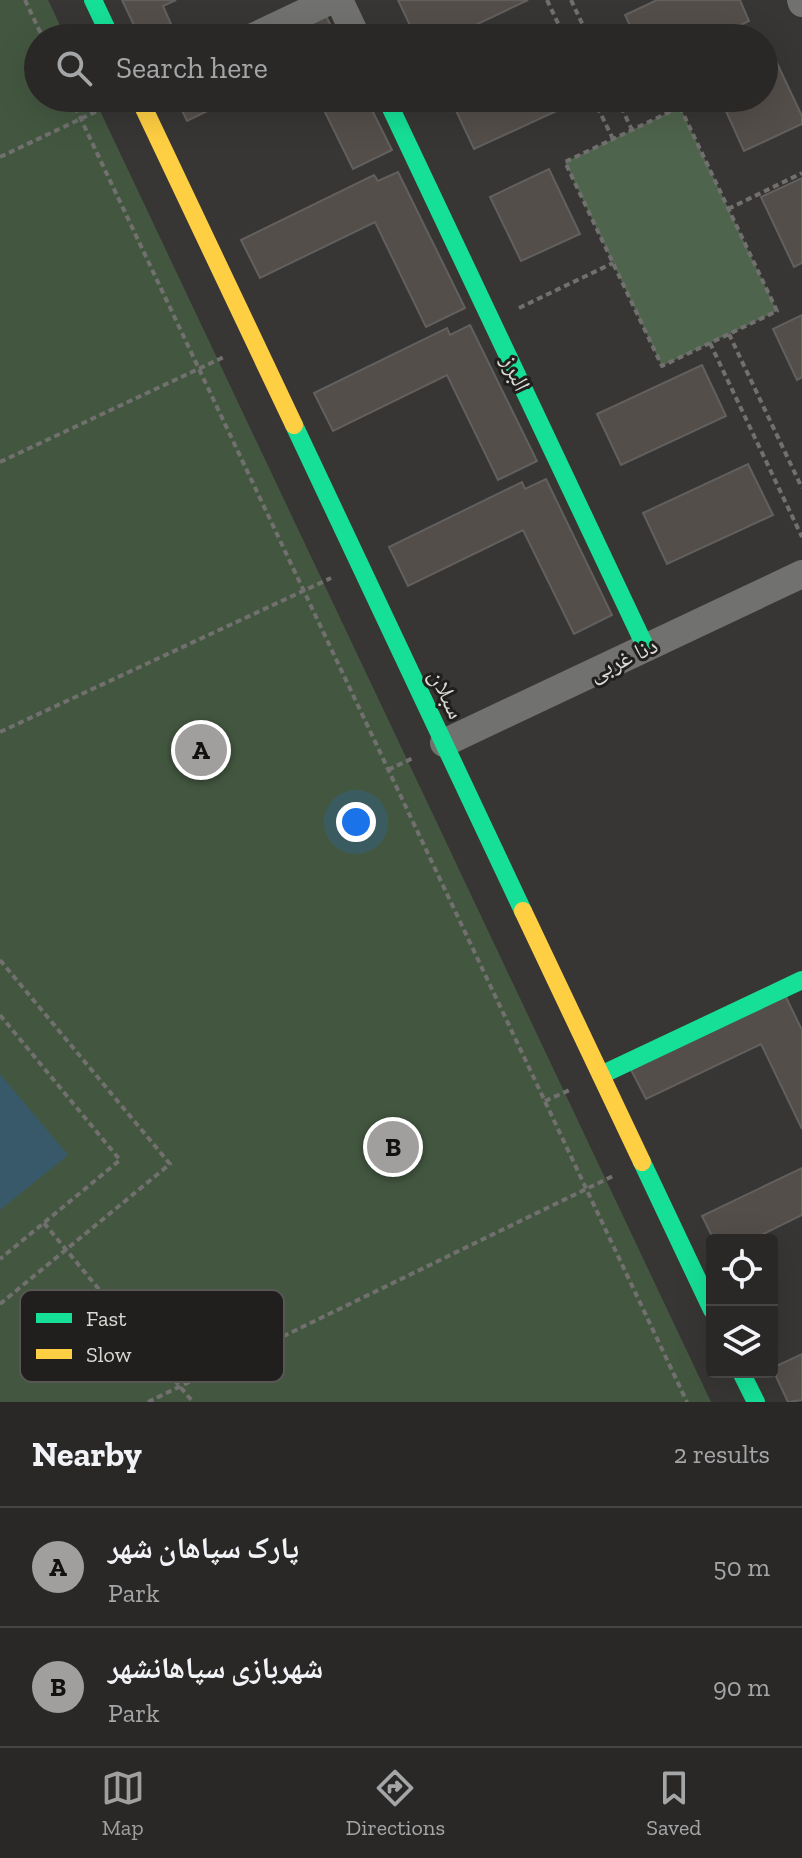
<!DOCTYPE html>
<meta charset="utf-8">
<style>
body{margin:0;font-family:"Zilla Slab","Noto Naskh Arabic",serif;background:#363433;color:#f1f3f6}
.controls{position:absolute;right:24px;bottom:24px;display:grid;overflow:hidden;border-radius:8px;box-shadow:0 8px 32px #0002}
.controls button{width:72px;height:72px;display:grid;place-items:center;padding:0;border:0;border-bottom:2px solid #464444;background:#2a2827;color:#f1f3f6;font:40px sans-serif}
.you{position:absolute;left:356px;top:822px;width:28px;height:28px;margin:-20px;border:6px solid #fff;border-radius:50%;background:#1a73e8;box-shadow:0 0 0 12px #1a73e833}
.badge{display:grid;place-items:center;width:52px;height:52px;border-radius:50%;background:#a19f9d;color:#111;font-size:26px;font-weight:700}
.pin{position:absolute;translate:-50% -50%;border:4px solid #fff;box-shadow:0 2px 8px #0006}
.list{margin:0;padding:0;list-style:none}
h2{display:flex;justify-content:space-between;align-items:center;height:104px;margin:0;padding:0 32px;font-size:34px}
h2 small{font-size:26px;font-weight:400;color:#a5a6a7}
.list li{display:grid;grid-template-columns:52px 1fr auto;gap:24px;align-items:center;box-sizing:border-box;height:120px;padding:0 32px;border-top:2px solid #464444}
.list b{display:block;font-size:30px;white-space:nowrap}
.list p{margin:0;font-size:26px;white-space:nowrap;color:#a5a6a7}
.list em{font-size:26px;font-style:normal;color:#a5a6a7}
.icon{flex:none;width:44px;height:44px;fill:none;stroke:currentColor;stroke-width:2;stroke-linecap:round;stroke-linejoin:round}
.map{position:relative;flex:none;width:802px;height:1402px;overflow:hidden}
.search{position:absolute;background:#2a2827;box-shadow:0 8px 32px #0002;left:24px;right:24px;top:24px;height:88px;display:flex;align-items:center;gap:20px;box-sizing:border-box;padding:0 28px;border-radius:44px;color:#a5a6a7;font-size:30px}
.sheet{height:344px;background:#2a2827}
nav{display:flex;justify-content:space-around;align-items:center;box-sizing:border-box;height:112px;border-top:2px solid #464444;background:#2a2827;font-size:22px;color:#a5a6a7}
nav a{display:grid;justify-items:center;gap:4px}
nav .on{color:#a19f9d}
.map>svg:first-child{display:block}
</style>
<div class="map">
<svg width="802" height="1402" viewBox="0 0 802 1402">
<rect width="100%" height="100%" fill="#383634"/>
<polygon fill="#435740" points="0,0 48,0 66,38 38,38 38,98 94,98 711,1402 0,1402"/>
<polygon fill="#4f644c" points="680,107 777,311 662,366 565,162"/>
<polygon fill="#385969" points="0,1074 68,1155 0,1210"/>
<g fill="#544e4a" stroke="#62605f" stroke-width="2">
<polygon points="122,0 176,0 163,6 171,24 140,38"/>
<polygon points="398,0 528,0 448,38 416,38"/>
<polygon points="657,0 740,0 749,21 713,38 636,38 625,15"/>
<polygon points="325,14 337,38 259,38"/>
<polygon points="776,61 802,116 802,124 744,151 720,98 764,98 764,67"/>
<polygon points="176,98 234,98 187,121"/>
<polygon points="318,98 366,98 392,150 353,169"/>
<polygon points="450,98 574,98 576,102 474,149"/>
<polygon points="549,169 580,234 521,261 490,197"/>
<polygon points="398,172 465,308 426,327 375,222 260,278 241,240 374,175 378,181"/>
<polygon points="802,178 802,263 794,267 761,197"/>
<polygon points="802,315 802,377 797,380 773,329"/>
<polygon points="470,325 537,461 498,480 447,375 333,431 314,393 447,328 450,335"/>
<polygon points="702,365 726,416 621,465 597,414"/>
<polygon points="748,464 773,515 667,564 643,513"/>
<polygon points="546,479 612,615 574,634 523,530 408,586 389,547 522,482 525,489"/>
<polygon points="784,993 802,1030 802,1129 761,1044 646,1099 629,1066"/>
<polygon points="802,1168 802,1215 751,1240 714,1240 702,1216"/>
<polygon points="802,1354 802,1400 788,1402 772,1368"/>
</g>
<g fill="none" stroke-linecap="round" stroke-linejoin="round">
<g stroke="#71706f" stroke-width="4" stroke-dasharray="6 4" stroke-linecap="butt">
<polyline points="25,0 43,38"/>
<polyline points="547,0 565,38"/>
<polyline points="571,0 589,38"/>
<polyline points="71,98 687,1402"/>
<polyline points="593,98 613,139"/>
<polyline points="617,98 632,130"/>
<polygon points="680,107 777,311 662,366 565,162"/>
<polyline points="0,157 110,105"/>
<polyline points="728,209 802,173"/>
<polyline points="519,308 613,263"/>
<polyline points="729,334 802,488"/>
<polyline points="710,343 802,537"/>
<polyline points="0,462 226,356"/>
<polyline points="0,732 331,578"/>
<polyline points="388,770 415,757"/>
<polyline points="0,960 170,1164 0,1304"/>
<polyline points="0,1015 120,1160 0,1259"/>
<polyline points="545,1101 572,1089"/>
<polyline points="44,1223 121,1316"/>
<polygon points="142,1299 176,1340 135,1374 101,1333"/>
<polyline points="155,1357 193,1402"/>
<polyline points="148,1402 613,1176"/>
</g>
<g stroke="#717170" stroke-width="28">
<polyline points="339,0 357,38"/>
<polyline points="801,0 802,3"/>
<polyline points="251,38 331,0"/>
<polyline points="444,743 802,574"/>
</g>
<g stroke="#16e098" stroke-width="18">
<polyline points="93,0 111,38"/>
<polyline points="386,98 646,648"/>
<polyline points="294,425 523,911"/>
<polyline points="601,1075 802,980"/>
<polyline points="642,1162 712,1310"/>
<polyline points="741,1372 756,1402"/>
</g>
<g stroke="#ffcf43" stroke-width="18">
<polyline points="139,98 294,425"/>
<polyline points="523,911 642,1162"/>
</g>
</g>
<g text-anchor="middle" stroke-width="6" stroke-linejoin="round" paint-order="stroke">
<g font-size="24" fill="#d9d8d5" stroke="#201f1d">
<text transform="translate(516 373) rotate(65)" y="8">البرز</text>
<text transform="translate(623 659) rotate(-25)" y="8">دنا غربی</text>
<text transform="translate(447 694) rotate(65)" y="8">سبلان</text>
</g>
</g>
<rect x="20" y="1290" width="264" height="92" rx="12" fill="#201f1d" stroke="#585654" stroke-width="2"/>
<rect x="36" y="1313" width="36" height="10" fill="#16e098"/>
<rect x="36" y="1349" width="36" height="10" fill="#ffcf43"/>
<g font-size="22" fill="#d9d8d5">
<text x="86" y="1326">Fast</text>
<text x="86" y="1362">Slow</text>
</g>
</svg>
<div class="controls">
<button><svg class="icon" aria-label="locate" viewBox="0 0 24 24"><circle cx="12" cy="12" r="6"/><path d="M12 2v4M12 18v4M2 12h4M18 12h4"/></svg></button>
<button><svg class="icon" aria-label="layers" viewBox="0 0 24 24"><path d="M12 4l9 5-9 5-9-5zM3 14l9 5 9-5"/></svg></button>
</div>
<div class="you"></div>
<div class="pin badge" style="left:201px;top:750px">A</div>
<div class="pin badge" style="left:393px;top:1147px">B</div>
<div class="search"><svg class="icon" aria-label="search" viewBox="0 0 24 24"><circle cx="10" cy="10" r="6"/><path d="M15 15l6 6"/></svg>Search here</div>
</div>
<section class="sheet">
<h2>Nearby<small>2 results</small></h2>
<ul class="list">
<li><span class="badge">A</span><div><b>پارک سپاهان شهر</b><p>Park</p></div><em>50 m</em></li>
<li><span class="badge">B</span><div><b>شهربازی سپاهانشهر</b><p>Park</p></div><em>90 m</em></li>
</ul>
</section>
<nav>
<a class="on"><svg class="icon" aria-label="map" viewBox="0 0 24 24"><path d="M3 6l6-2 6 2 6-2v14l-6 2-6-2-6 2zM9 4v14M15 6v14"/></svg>Map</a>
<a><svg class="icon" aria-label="directions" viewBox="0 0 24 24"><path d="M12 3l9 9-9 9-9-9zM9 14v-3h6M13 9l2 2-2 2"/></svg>Directions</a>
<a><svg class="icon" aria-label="saved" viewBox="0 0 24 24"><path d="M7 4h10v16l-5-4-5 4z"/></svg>Saved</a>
</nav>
